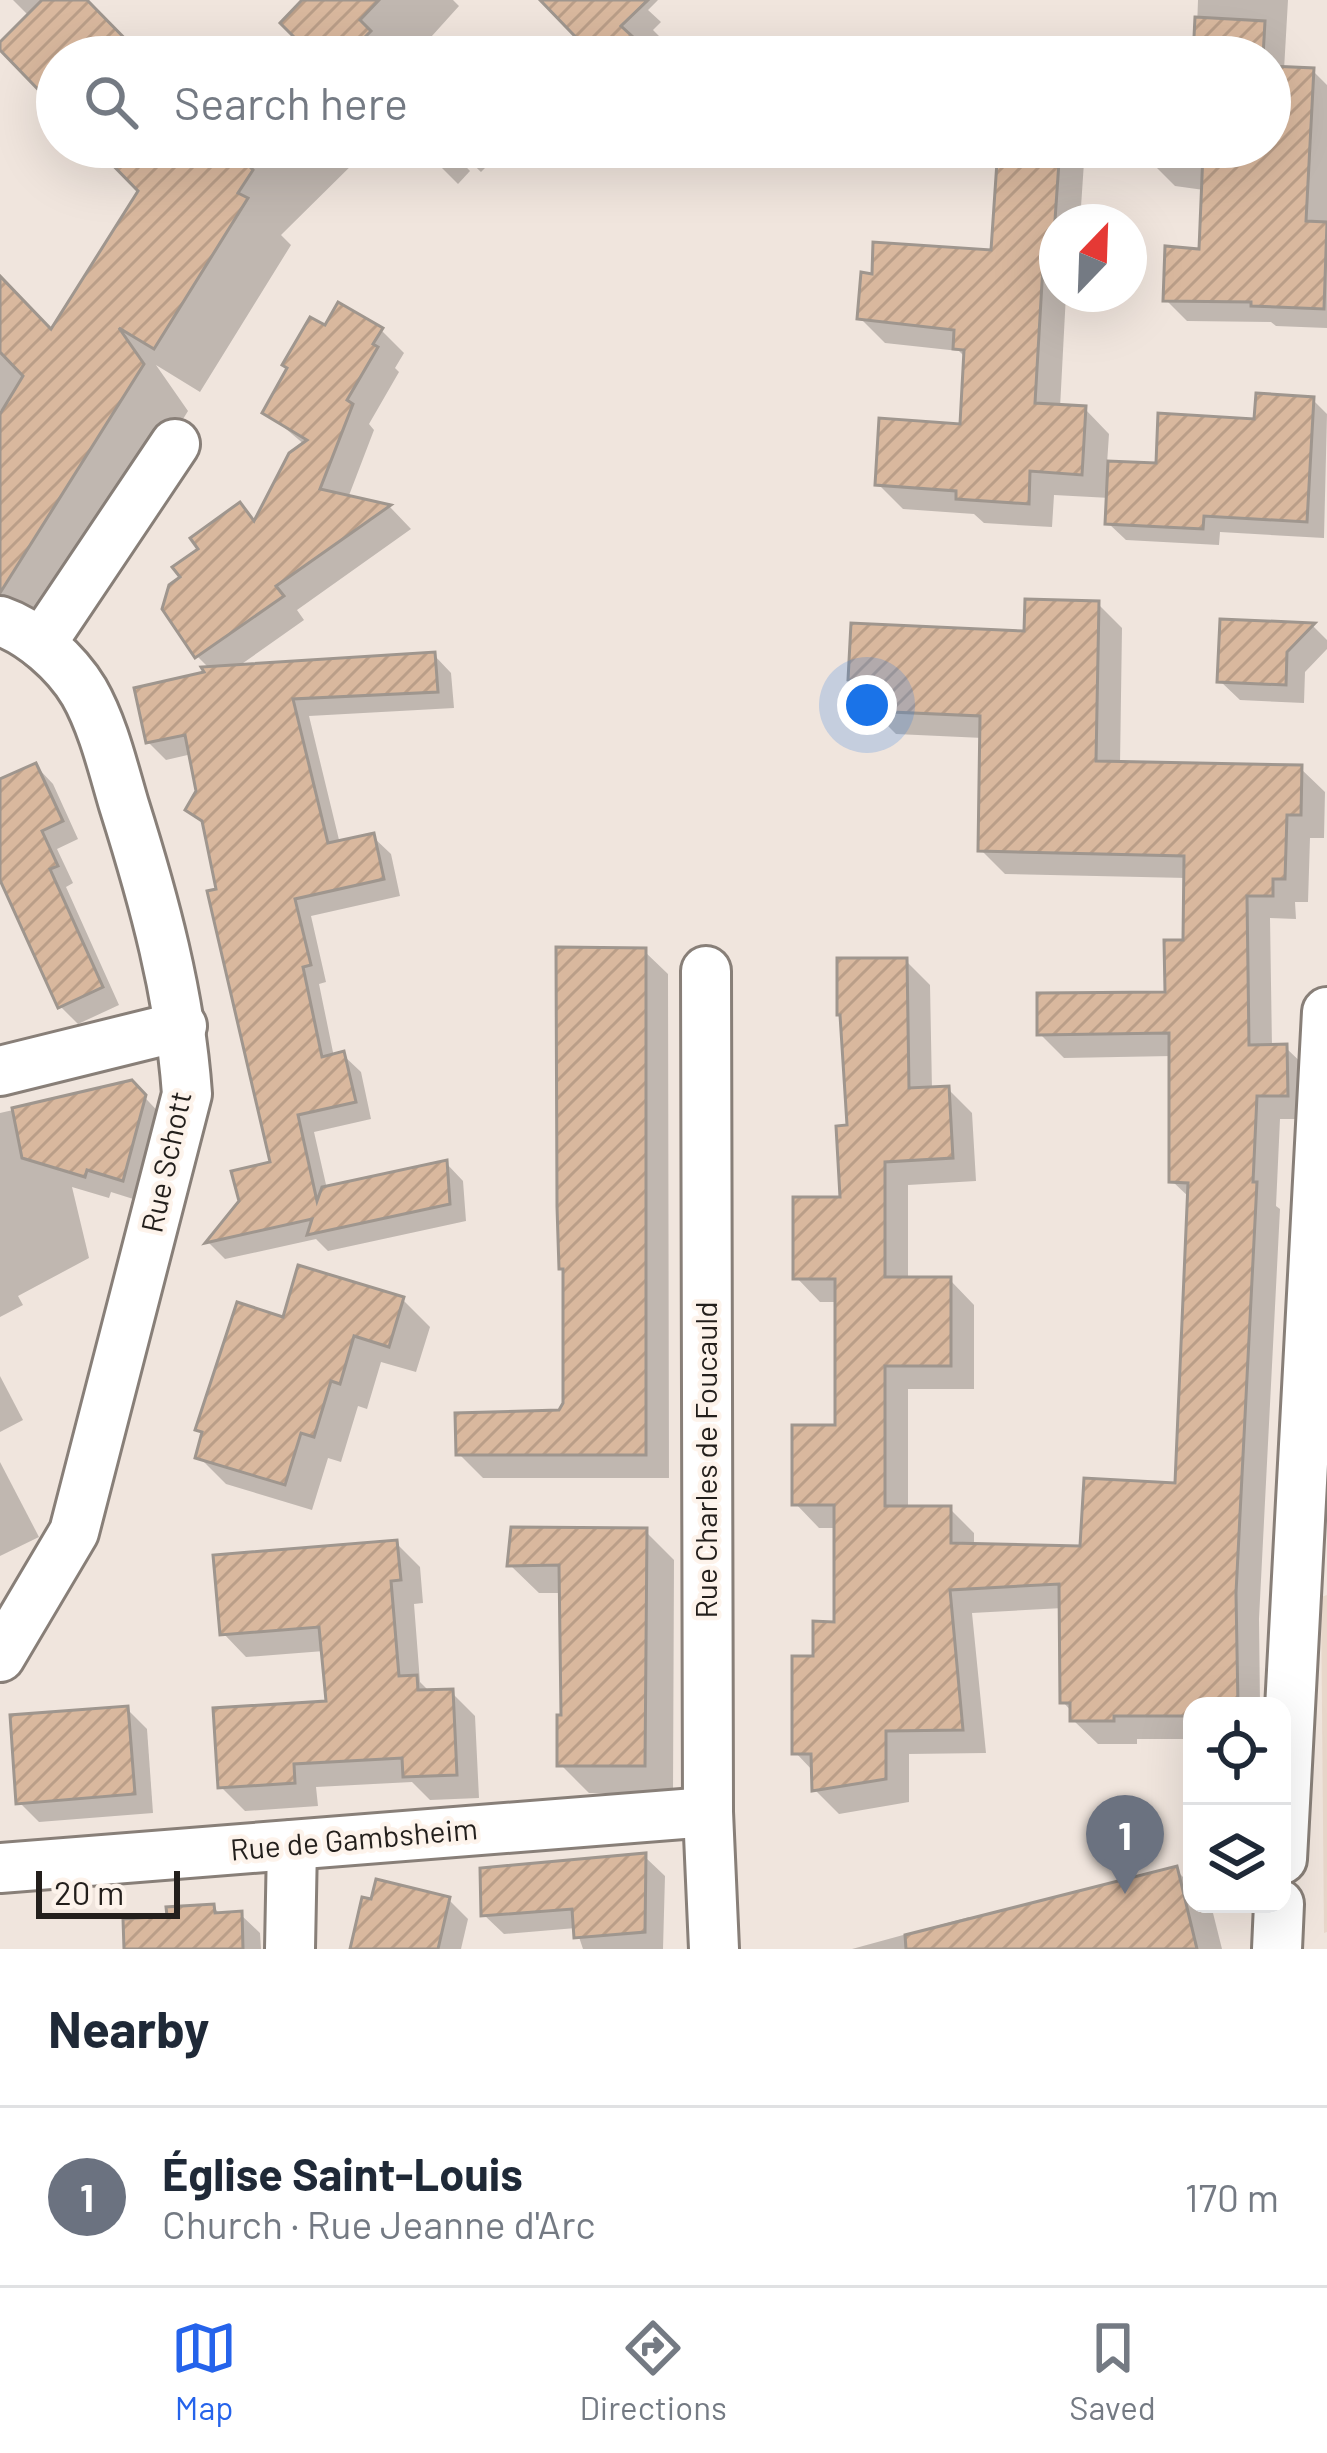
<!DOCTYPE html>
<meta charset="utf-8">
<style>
body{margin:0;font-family:Barlow,sans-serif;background:#f2f2f3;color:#1f2937}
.controls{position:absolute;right:36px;bottom:36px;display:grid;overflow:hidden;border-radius:24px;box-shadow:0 12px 48px #0002}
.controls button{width:108px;height:108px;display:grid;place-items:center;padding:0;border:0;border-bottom:3px solid #e0e1e3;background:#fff;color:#1f2937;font:60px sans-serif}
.compass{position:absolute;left:1039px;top:204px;width:108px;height:108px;border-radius:50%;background:#fff;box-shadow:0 12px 48px #0002;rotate:23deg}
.scale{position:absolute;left:36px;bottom:30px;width:144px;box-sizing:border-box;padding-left:12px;border:6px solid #231f1c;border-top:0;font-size:33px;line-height:42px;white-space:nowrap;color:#231f1c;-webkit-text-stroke:9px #fdf3eb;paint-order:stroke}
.you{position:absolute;left:867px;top:705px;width:42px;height:42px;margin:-30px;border:9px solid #fff;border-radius:50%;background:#1a73e8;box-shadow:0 0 0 18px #1a73e833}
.badge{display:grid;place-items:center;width:78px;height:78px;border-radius:50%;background:#2563eb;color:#fff;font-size:39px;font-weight:700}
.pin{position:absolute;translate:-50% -99px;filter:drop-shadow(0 3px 6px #0008)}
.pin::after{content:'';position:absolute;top:63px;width:42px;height:36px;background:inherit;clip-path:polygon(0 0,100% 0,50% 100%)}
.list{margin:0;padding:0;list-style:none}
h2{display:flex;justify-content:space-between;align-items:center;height:156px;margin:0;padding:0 48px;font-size:51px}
h2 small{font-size:39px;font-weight:400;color:#747a83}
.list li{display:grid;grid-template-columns:78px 1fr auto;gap:36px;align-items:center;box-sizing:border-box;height:180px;padding:0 48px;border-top:3px solid #e0e1e3}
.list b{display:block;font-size:45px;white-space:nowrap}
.list p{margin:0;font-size:39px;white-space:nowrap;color:#747a83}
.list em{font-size:39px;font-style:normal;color:#747a83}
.icon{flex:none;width:66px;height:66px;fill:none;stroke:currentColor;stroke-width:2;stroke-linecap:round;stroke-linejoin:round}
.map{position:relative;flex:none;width:1327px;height:1949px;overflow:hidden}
.search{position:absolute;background:#fff;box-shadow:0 12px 48px #0002;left:36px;right:36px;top:36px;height:132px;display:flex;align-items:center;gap:30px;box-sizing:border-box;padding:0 42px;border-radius:66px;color:#747a83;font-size:45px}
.sheet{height:336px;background:#fff}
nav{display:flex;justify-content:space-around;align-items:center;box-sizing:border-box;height:168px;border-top:3px solid #e0e1e3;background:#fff;font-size:33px;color:#747a83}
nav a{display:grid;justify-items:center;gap:6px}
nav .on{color:#2563eb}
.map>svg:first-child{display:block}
</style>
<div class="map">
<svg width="1327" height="1949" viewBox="0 0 1327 1949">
<defs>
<pattern id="building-hatch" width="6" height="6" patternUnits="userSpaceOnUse" patternTransform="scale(3)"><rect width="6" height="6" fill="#d9b89e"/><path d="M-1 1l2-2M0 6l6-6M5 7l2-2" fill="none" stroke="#ba9e88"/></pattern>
</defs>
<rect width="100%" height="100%" fill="#f0e5dd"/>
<polygon fill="#e8d7ca" points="1327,1595 1327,1932 1324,1933 1321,1597"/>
<g fill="#0003">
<polygon points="13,0 84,0 140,57 57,57 57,104 30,17"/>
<polygon points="306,0 453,0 459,6 413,57 273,57 296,34"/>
<polygon points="561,0 658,0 648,10 661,22 653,30 664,41 647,57 616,57"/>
<polygon points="1198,0 1288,0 1284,70 1313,71 1327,85 1327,328 1276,326 1271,322 1187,321 1166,300 1202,252 1204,190 1175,186 1154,165 1155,147 1270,147 1270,57 1196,57"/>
<polygon points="99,147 364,147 367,150 281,235 291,245 200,392 156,365 188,411 81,584 64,604 28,613 0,604 0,419 4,413 0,410 0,280 53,334 141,190"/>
<polygon points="421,147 447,147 470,171 458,184"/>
<polygon points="455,147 521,147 506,162 498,155 481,172"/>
<polygon points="969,147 1085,147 1080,222 1057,222 1057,294 1066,294 1060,408 1085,409 1109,434 1107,464 1159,466 1313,400 1327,414 1324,538 1220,532 1219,545 1126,540 1108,523 1110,498 1054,495 1052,527 984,523 974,514 903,509 878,484 963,427 967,359 959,351 885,343 860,318 994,253 1000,165 986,164"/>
<polygon points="326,330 381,330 404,353 395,368 399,372 369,424 374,430 348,498 390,507 411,529 297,610 304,620 236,668 434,655 451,673 454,708 309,716 340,844 373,837 391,854 400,896 311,916 326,982 319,984 334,1057 343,1055 361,1072 371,1119 314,1132 327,1189 446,1163 463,1181 466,1221 328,1251 316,1239 225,1259 209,1243 274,1164 207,828 189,810 199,792 192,754 166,760 148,742 210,669 197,656 184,578 202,550 240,506 257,522 305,445 266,412"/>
<polygon points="1098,604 1122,628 1120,764 1300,768 1325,792 1324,838 1310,838 1308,902 1295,902 1296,919 1270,918 1272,1048 1285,1047 1310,1071 1310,1119 1280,1119 1276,1206 1280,1209 1259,1619 1260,1706 1192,1706 1192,1739 1137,1739 1137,1744 1098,1744 1073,1720 1073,1713 1063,1702 1063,1608 972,1613 986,1753 909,1754 909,1802 839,1814 815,1790 814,1772 795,1752 816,1659 837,1624 837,1528 819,1528 795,1503 838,1428 838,1302 820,1302 796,1277 844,1200 850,1128 906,961 930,985 932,1090 948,1089 972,1113 976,1181 908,1185 908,1280 950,1280 974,1305 974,1389 908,1389 908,1509 950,1509 974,1533 974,1546 1083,1549 1177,1486 1190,1198 1172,1181 1172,1056 1064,1058 1040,1034 1168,995 1186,943 1187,878 1005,874 981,850 983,738 896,734 872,710 872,700 851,679 1027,634"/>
<polygon points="1223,622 1313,626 1327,640 1327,649 1305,672 1304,703 1240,700 1220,681"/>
<polygon points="36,766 53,784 78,839 57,849 73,883 66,887 119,1005 78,1024 60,1006 0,873 0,782"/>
<polygon points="644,951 668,974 669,1478 483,1478 459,1454 561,1413 566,1403"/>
<polygon points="131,1083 168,1122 146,1203 111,1192 109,1198 72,1187 89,1258 18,1296 23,1305 0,1317 0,1113"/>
<polygon points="403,1300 430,1327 416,1372 381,1362 367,1409 358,1406 341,1462 328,1458 312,1510 226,1484 199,1457 205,1436 198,1429 285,1320"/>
<polygon points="0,1376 23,1420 0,1432"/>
<polygon points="0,1462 39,1537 0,1556"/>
<polygon points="645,1531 674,1560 673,1794 589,1793 560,1764 564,1717 562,1593 539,1593 510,1565"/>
<polygon points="396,1543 420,1567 423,1603 414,1604 420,1682 431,1693 451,1692 475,1716 479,1798 430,1800 412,1782 316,1787 318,1806 245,1811 221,1787 329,1703 324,1651 246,1657 223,1633"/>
<polygon points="127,1709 147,1729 153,1813 39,1822 19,1802"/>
<polygon points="645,1857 665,1876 663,1949 583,1949 576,1928 504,1934 484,1915"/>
<polygon points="1176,1870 1192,1886 1192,1904 1211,1905 1222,1949 852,1949 969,1917 973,1921"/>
<polygon points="449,1900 468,1919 461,1949 353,1949"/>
<polygon points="213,1907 221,1915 240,1914 260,1933 261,1949 150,1949 170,1918"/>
</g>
<g fill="url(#building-hatch)" stroke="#9f968e" stroke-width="3">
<polygon points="42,0 87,0 143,57 57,57 57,109 0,50 0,42"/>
<polygon points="302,0 379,0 360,20 371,31 345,57 314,57 280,23"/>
<polygon points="540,0 648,0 621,26 633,37 613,57 595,57"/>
<polygon points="1195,17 1265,21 1263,57 1193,57"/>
<polygon points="1270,66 1314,68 1306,221 1327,222 1324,309 1251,306 1251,302 1163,301 1165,246 1199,249 1203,153 1241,155 1241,147 1270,147"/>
<polygon points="95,147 231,147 253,170 238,193 248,198 154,349 119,328 144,364 0,593 0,414 23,376 0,352 0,276 51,329 138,191"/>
<polygon points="998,147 1060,147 1053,249 1044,248 1035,403 1086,406 1082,475 1030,471 1029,504 956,499 956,491 875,485 879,418 960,424 964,350 953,349 954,330 857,319 861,272 872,274 873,242 991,250"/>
<polygon points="338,302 383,328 373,344 378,347 347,400 353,404 320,489 391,505 276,586 284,596 195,658 162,609 169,585 180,577 172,567 198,549 190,538 240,502 254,521 289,453 307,440 262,413 287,368 282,365 310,317 325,325"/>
<polygon points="1256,393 1314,397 1307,522 1204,516 1203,529 1105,524 1108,461 1156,463 1158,413 1254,419"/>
<polygon points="1025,599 1099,601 1096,761 1302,765 1301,815 1287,815 1285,879 1273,879 1273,896 1247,896 1249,1045 1287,1044 1288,1096 1257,1096 1253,1182 1257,1182 1236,1593 1238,1706 1192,1706 1192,1716 1114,1716 1114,1721 1070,1721 1070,1703 1060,1703 1059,1584 950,1590 963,1730 886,1731 886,1779 812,1791 811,1754 792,1754 792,1656 813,1656 813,1621 834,1622 834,1505 792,1505 792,1425 835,1425 835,1279 793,1279 793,1197 840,1197 836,1126 847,1125 840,1015 837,1015 837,958 907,958 909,1088 949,1086 953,1158 885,1162 885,1277 951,1277 951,1366 885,1366 885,1506 951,1506 951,1543 1080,1546 1084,1478 1175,1483 1188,1183 1169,1182 1169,1033 1037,1035 1037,993 1165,992 1164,940 1183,940 1184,856 978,851 980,716 869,711 870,682 848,680 851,623 1024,631"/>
<polygon points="1220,619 1315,623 1287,652 1286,685 1217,682"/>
<polygon points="435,652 438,692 293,699 328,843 374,833 384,879 295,899 311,965 303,967 322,1057 344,1051 356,1102 298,1115 317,1201 322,1187 447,1160 450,1204 307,1235 312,1219 205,1243 239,1201 231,1171 270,1162 207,891 216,889 202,821 185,810 196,791 185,735 146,743 134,688 204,672 201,667"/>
<polygon points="36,763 63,821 42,831 58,866 50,869 103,987 58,1008 0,880 0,779"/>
<polygon points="556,947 646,948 646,1455 456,1455 455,1413 559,1410 563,1403 563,1269 559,1269 557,1207"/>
<polygon points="132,1080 146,1095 123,1181 87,1170 85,1177 22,1158 12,1108"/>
<polygon points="298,1265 404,1297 389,1347 354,1336 340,1384 331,1381 314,1437 301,1433 285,1485 195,1458 202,1432 195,1430 237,1302 283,1317"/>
<polygon points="511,1527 647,1528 645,1766 557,1766 557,1715 561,1715 559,1565 507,1566"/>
<polygon points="397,1540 401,1580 391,1581 399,1676 417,1675 418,1690 453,1689 457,1775 403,1777 402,1758 294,1764 295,1783 218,1788 213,1708 326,1701 319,1627 220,1635 213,1555"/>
<polygon points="128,1706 135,1794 16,1804 10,1715"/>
<polygon points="646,1853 645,1932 574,1938 572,1909 481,1916 480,1868"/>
<polygon points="1177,1866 1197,1949 906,1949 905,1935"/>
<polygon points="376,1879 450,1897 438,1949 350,1949 362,1897 371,1899"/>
<polygon points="214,1904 215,1913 242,1911 243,1949 124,1949 123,1919 167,1916 166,1907"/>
</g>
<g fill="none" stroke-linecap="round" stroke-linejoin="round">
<defs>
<g id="street">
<path d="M0,621C32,632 66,662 84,692C103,725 113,768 124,805C154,900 180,995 187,1094L74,1532L0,1657"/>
<polyline points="41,644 175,444"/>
<polyline points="706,971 708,1812 714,1949"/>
<polyline points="0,1071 182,1026"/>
<polyline points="1282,1859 1327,1012"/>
<polyline points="0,1868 708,1812"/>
<polyline points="290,1949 292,1845"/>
<polyline points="1277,1949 1279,1904"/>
</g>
</defs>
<use href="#street" stroke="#887f78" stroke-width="54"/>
<use href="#street" stroke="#fff" stroke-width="48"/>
</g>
<g text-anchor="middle" stroke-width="9" stroke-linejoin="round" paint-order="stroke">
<g font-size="30" fill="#231f1c" stroke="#fdf3eb">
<text transform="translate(167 1162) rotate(-78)" y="10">Rue Schott</text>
<text transform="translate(707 1460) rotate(-90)" y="10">Rue Charles de Foucauld</text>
<text transform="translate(354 1840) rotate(-5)" y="10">Rue de Gambsheim</text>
</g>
</g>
</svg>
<div class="controls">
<button><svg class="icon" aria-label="locate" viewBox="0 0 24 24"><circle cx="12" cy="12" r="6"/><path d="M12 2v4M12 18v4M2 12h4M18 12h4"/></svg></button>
<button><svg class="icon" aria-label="layers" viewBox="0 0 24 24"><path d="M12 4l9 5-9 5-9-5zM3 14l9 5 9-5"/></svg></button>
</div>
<svg class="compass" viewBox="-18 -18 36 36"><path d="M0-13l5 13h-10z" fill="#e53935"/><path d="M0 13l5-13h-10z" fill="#747a83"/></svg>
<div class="scale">20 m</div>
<div class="you"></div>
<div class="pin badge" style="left:1125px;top:1894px;background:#6b7280">1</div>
<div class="search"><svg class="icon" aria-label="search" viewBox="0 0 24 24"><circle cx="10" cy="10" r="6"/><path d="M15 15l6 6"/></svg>Search here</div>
</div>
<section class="sheet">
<h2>Nearby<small></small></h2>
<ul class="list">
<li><span class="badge" style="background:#6b7280">1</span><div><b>Église Saint-Louis</b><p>Church · Rue Jeanne d'Arc</p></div><em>170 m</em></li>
</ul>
</section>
<nav>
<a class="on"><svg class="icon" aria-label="map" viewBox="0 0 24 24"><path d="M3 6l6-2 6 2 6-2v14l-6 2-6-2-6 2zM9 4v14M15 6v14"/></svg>Map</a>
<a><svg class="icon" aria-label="directions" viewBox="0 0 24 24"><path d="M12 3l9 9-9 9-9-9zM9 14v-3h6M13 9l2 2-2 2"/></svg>Directions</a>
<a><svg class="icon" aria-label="saved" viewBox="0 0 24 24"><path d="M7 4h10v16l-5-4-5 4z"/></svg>Saved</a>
</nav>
